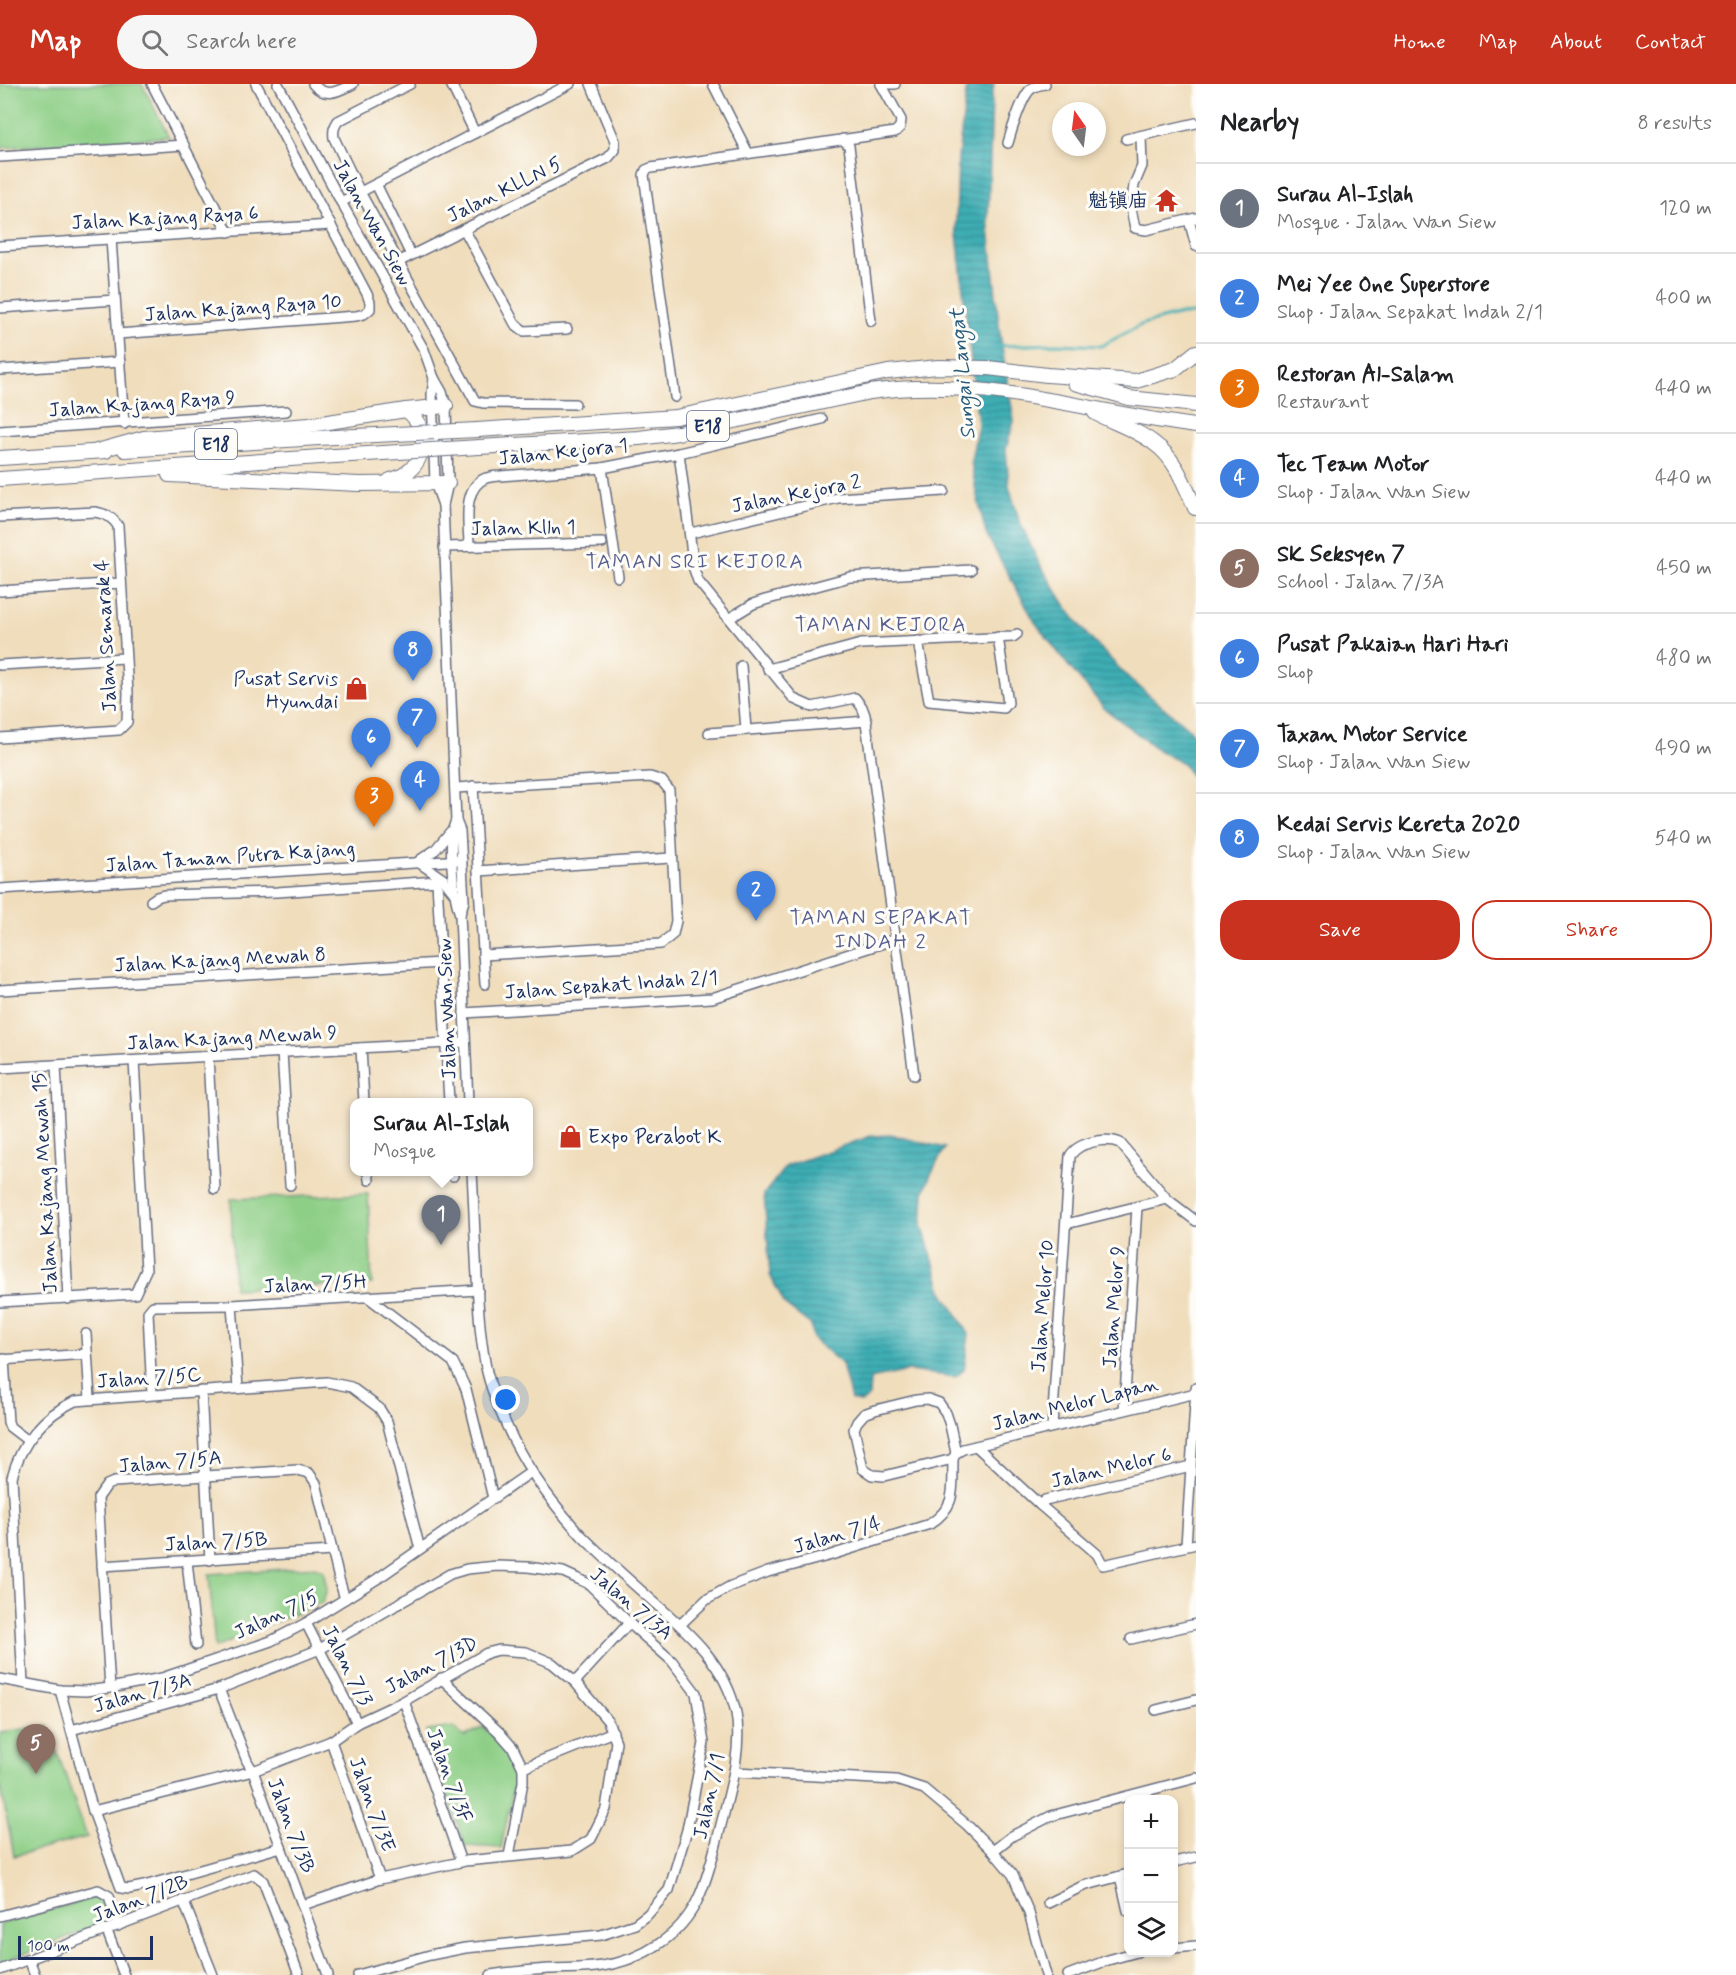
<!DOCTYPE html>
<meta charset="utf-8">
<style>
body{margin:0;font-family:Mynerve,"LXGW WenKai TC",sans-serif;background:#f6f6f6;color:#202124}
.controls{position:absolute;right:18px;bottom:18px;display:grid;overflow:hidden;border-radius:12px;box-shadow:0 3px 9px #0003}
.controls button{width:54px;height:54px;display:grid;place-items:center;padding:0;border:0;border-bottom:2px solid #e0e0e0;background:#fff;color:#202124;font:30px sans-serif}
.compass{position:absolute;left:1052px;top:18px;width:54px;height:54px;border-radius:50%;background:#fff;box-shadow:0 3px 9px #0003;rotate:346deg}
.scale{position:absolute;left:18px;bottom:15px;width:135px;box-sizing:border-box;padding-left:6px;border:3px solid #1b2f5e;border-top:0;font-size:16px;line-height:21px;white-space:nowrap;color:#1b2f5e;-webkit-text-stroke:4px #fdfcf7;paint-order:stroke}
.you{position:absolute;left:506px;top:1316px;width:21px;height:21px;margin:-15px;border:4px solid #fff;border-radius:50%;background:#1a73e8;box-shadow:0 0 0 9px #1a73e833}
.badge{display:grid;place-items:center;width:39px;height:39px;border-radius:50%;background:#c8321e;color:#fff;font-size:20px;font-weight:700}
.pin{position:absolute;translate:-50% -50px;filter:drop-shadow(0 2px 3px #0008)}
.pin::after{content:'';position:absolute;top:32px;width:21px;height:18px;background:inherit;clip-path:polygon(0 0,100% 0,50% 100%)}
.popup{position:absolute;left:350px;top:1014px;width:183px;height:78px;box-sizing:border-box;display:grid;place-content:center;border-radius:12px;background:#fff;filter:drop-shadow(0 2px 4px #0005);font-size:20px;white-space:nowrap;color:#757577}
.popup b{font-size:22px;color:#202124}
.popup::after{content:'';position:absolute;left:50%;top:100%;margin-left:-12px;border:12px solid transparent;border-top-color:#fff}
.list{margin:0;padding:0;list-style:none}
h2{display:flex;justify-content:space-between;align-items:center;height:78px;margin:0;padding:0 24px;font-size:26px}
h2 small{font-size:20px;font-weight:400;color:#757577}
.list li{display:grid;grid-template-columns:39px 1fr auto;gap:18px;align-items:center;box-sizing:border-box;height:90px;padding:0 24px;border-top:2px solid #e0e0e0}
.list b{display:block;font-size:22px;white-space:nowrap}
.list p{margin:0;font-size:20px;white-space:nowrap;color:#757577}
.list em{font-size:20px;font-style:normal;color:#757577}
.actions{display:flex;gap:12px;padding:18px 24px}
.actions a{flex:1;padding:14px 0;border:2px solid #c8321e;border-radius:24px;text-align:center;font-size:21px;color:#c8321e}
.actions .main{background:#c8321e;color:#fff}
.icon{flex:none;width:33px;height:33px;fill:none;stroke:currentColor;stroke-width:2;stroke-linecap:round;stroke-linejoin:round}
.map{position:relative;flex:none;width:1196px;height:1891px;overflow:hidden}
header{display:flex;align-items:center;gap:36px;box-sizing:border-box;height:84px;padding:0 30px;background:#c8321e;color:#fff}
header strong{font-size:28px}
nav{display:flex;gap:33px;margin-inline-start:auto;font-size:21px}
.search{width:420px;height:54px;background:#f6f6f6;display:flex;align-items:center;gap:15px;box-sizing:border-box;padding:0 21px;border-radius:33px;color:#757577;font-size:22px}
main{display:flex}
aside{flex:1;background:#fff}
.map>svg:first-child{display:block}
</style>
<header>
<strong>Map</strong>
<div class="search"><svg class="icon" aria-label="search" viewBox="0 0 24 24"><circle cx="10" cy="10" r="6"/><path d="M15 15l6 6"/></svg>Search here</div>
<nav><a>Home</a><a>Map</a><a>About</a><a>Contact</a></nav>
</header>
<main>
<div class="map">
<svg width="1196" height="1891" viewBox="0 0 1196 1891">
<defs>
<pattern id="water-rules" width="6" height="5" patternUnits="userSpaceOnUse" patternTransform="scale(1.5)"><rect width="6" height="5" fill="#3daeb4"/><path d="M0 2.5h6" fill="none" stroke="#328e96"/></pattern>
</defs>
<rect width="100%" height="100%" fill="#fdfcf7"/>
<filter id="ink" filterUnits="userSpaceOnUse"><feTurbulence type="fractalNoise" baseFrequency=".0167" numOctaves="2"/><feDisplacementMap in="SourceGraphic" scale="12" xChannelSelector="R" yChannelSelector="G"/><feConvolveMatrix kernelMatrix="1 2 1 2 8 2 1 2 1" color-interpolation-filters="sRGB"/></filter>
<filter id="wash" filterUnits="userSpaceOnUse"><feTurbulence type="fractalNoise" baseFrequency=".008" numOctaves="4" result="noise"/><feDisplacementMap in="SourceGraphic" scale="24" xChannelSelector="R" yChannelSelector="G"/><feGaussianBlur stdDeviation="1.35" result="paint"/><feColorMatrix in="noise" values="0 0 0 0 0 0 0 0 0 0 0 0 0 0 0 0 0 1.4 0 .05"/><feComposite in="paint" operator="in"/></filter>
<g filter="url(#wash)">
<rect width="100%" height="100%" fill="#f0ddbc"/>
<g fill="#8ecf87" stroke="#547f72" stroke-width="1.5">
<polygon points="0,0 142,0 169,53 0,64"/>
<polygon points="368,1110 372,1200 234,1205 231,1115"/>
<polygon points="314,1483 323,1486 327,1505 323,1518 215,1564 209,1490"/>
<polygon points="48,1642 87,1753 14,1772 0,1699 0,1648"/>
<polygon points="453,1643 464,1653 483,1643 504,1663 516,1692 501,1764 465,1762 427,1647"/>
<polygon points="100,1812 106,1833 102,1840 0,1879 0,1840"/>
</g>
<g fill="url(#water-rules)" stroke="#2c6e89" stroke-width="1.5">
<polygon points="967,0 994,0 992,13 988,135 1000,250 1014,337 1006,365 1009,402 1019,436 1039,479 1065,521 1088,552 1129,594 1196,651 1196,700 1183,679 1161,668 1105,625 1067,580 1035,538 986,450 976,407 971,377 978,341 956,141 958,74"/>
<polygon points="892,1051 945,1064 930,1092 924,1109 922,1141 942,1206 969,1250 964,1286 955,1293 909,1287 870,1295 869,1312 862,1319 851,1316 842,1280 813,1255 811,1241 785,1221 770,1191 764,1110 786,1082 871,1052"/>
</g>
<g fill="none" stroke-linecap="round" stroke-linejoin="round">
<polyline stroke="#3daeb4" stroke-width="3" points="998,262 1057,260 1101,262 1143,240 1181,230 1196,230"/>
</g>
</g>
<g filter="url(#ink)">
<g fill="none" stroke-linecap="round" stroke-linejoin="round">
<defs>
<g id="minor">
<polyline points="152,0 228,148"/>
<polyline points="278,0 341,118 424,266 434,294 442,308 446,322 448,399 443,421"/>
<path d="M313,0C326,15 338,7 353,0"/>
<path d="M410,0L338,37C334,43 333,46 334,54L360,108L475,317L483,319L575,320"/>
<polyline points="451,0 475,49"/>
<polyline points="713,0 748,69"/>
<polyline points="881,0 895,0"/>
<polyline points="1141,52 1142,82 1134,101 1131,125 1135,144 1146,146 1196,134"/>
<polyline points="843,55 849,62 871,237"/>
<polyline points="1126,55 1196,39"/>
<path d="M1008,59C1011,48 1022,12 1031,5C1034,2 1040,1 1045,0"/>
<polyline points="0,73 184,61"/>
<polyline points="376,100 411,171"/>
<polyline points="341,118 570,0"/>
<polyline points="1189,136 1196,162"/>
<polyline points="464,145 515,240 524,247 567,245"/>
<polyline points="111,155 124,340"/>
<polyline points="0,162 331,141"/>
<polyline points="398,178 608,74 615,66 615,57 591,0"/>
<polyline points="0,224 115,216"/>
<polyline points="118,250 356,232 364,230 370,225 370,218 367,210 256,0"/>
<polyline points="0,286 120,278"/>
<polyline points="434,294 432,310 435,399 443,421 456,737 460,747 464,817 460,830 468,1018"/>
<polyline points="675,313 644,91 646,86 651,84 895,48 900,43 901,36 881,0"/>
<polyline points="0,347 286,327"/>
<polyline points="679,369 694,485 698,497 794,615 812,623 855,614 862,623 865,631 914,991"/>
<polyline points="602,384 618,493"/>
<path d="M0,433L95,428C106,430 112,433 118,442L128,609L127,638L119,646L0,654"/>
<polyline points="691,449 838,414 944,407"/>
<path d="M469,461C469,441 461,404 486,394C490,393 495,392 500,392L602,384L679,369L822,335"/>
<polyline points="444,463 602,459"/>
<polyline points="0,507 121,499"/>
<polyline points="730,534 753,520 765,516 850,493 971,486"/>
<polyline points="918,557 929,617 1004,624 1008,619 998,553"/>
<polyline points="0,581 125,574"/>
<polyline points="741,582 746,646"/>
<polyline points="768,585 861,560 1013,553 1017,550"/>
<polyline points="709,649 867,637"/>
<polyline points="473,702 485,900"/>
<polyline points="455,704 650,693 662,697 669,706 676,837 673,850 661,860 483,871"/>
<path d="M456,737C447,753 453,812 460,830"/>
<polyline points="420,776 435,766 451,747"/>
<polyline points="418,778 443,795 454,809"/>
<polyline points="478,787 671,774"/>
<polyline points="0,805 462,776"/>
<polyline points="151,817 157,813 164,811 277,808 437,797 449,1018"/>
<polyline points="0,906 441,879"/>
<polyline points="464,929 712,914 896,855"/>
<polyline points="361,964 364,1018"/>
<polyline points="282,968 290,1101"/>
<polyline points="208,972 215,1105"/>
<polyline points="56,981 68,1215"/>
<polyline points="0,984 465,958"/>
<polyline points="368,1088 369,1096"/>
<polyline points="453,1088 453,1092"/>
<path d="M472,1088C474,1123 475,1158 477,1193C478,1225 480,1257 487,1288C493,1312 503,1335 514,1357C532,1392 555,1423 582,1452C605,1475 631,1498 656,1520C691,1550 726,1582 736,1629C743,1669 728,1711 719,1749C713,1771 708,1794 698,1815C681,1852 642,1876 602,1882C585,1885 567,1884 549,1885C530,1886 511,1888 491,1891"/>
<polyline points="1066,1140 1167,1115 1196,1137"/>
<polyline points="369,1214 453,1278 466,1305 493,1414"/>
<polyline points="0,1218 135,1210 146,1186 134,977"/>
<polyline points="232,1221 238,1304"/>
<polyline points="86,1250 90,1315"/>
<polyline points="4,1275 8,1338 10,1343 27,1356"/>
<polyline points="0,1276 87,1270"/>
<polyline points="201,1307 210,1476"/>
<polyline points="152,1310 148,1228 153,1222 232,1221 478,1206"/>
<polyline points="1124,1326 1137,1123"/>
<path d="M1052,1343L1070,1072C1078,1058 1106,1053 1120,1059L1167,1115"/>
<polyline points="976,1362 1040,1421 1097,1470 1103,1481 1196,1460"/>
<polyline points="953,1375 884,1392 872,1391 863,1385 854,1345 857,1338 864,1330 875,1326 916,1316 928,1315 939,1319 946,1329 950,1341 956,1369"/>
<polyline points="1040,1421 1045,1416 1191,1382"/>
<polyline points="1186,1462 1196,1304"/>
<polyline points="187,1477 196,1561"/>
<polyline points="102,1482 332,1467"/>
<polyline points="306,1539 357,1639"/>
<path d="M680,1541L706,1516L731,1502L768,1488L828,1472L930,1440C958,1421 952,1405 953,1375L956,1369L963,1365L1196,1309"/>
<polyline points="1131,1555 1196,1540"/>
<polyline points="441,1594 499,1648 513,1664 523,1684 523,1698 509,1772"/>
<polyline points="0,1595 60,1606 85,1607 110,1604 162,1594 271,1557 306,1539 377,1495 531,1388"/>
<polyline points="575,1598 629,1539"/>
<path d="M23,1599L12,1393C21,1359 43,1332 75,1317L327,1298L351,1303L379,1324L387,1337L420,1465"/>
<polyline points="110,1604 98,1414 107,1401 114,1398 298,1386 309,1389 316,1399 339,1495 345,1515"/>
<polyline points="219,1605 247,1677 253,1687 328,1891"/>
<polyline points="60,1606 71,1646 219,1605 320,1565 450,1490 467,1485 497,1482 528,1483 563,1488 589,1500 629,1539 672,1577 696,1609 704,1659 687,1746 669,1806 648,1830 635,1840 601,1851 465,1864 430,1871 358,1891"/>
<polyline points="404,1617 461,1778"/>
<polyline points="1156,1626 1196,1616"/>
<polyline points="71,1646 93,1727 121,1804 129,1805 144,1802 281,1763"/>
<polyline points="331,1657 380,1795"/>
<polyline points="523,1684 613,1648"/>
<polyline points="734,1688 896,1696 924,1705 967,1741 993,1767 1013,1791 1029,1829 1046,1891"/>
<polyline points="93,1727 253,1687 331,1657 357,1639 404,1617 487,1569 499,1566 526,1568 552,1579 575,1598 608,1637 616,1658 606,1725 591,1755 572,1767 465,1777 380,1795 303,1821"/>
<polyline points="993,1767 1012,1752 1051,1732 1196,1694"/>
<polyline points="1174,1778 1196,1773"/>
<polyline points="1120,1792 1128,1827"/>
<polyline points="183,1816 213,1891"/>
<polyline points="1048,1819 1083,1802 1128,1790"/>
<polyline points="0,1832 98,1806 109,1812 118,1842"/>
<polyline points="107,1847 124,1891"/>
<polyline points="1174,1864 1196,1862"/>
<polyline points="29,1875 35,1891"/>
<polyline points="0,1886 254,1790 263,1797 299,1891"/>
<polyline points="1068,1891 1108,1876 1137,1868"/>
</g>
<g id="highway">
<polyline points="1075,299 1129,314 1196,321"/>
<path d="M1095,329C1114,339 1138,346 1155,360C1176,375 1185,402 1195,424"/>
<polyline points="477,346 676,333 888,288 938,283 988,284 1047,291 1136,297 1175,285 1196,268"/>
<path d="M479,363L639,354L678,349L870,308C983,291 1086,328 1196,342"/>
<polyline points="125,366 335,353"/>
<polyline points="97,367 144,354 309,341 406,326 446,322"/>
<polyline points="0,374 106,367"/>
<polyline points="169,391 359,400 448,399"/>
<polyline points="0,395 335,372"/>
<path d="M390,396C425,389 434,346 406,326"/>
</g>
</defs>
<use href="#minor" stroke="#666c7f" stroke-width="12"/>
<use href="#highway" stroke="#666c7f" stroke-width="16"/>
<use href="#minor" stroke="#fff" stroke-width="9"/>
<use href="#highway" stroke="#fff" stroke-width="14"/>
<defs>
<g id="highway-bridge">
<polyline points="335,353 477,346"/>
<polyline points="335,372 479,363"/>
</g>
</defs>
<use href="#highway-bridge" stroke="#666c7f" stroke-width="16" stroke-linecap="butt"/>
<use href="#highway-bridge" stroke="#fff" stroke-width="14"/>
</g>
</g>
<defs>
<symbol id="temple-bare" viewBox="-9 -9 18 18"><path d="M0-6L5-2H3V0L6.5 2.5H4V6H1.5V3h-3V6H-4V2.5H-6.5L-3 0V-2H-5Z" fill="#c8321e" stroke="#fdfcf7" stroke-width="2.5" paint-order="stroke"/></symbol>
<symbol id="shop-bare" viewBox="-9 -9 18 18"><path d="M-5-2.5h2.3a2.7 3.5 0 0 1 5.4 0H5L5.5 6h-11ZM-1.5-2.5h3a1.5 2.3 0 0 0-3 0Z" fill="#c8321e" stroke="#fdfcf7" stroke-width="2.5" paint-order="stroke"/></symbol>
</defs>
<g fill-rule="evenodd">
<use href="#temple-bare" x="1150" y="100" width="33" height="33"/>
<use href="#shop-bare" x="340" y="588" width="33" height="33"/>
<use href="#shop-bare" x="554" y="1036" width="33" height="33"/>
</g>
<g text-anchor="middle" stroke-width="6" stroke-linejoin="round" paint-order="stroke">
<g fill="#fdfcf7" stroke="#5f6c8c" stroke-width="1.5">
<rect x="687" y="327" width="42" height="30" rx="4.5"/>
<rect x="195" y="345" width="42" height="30" rx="4.5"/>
</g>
<g font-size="18" font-weight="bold" fill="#1b2f5e">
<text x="708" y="348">E18</text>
<text x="216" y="366">E18</text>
</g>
<g font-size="20" fill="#1b2f5e" stroke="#fdfcf7">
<text transform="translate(504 105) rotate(-26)" y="7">Jalan KLLN 5</text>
<text transform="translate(165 133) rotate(-3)" y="7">Jalan Kajang Raya 6</text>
<text transform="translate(373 138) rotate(61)" y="7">Jalan Wan Siew</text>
<text transform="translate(243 223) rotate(-4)" y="7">Jalan Kajang Raya 10</text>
<text transform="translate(142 319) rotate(-4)" y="7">Jalan Kajang Raya 9</text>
<text transform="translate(563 367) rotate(-6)" y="7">Jalan Kejora 1</text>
<text transform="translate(796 409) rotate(-11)" y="7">Jalan Kejora 2</text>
<text transform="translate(523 443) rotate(-1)" y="7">Jalan Klln 1</text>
<text transform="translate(105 552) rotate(-93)" y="7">Jalan Semarak 4</text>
<text transform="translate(230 772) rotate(-4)" y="7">Jalan Taman Putra Kajang</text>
<text transform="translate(220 875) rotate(-3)" y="7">Jalan Kajang Mewah 8</text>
<text transform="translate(611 900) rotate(-4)" y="7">Jalan Sepakat Indah 2/1</text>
<text transform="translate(446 925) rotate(-92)" y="7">Jalan Wan Siew</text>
<text transform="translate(232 953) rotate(-3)" y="7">Jalan Kajang Mewah 9</text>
<text transform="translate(44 1099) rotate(-93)" y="7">Jalan Kajang Mewah 15</text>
<text transform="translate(315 1199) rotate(-3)" y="7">Jalan 7/5H</text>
<text transform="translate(1042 1222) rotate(-86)" y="7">Jalan Melor 10</text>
<text transform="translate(1113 1223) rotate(-86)" y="7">Jalan Melor 9</text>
<text transform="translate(149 1293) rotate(-4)" y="7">Jalan 7/5C</text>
<text transform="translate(1075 1319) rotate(-14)" y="7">Jalan Melor Lapan</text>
<text transform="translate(170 1377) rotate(-5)" y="7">Jalan 7/5A</text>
<text transform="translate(1111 1383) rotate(-13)" y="7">Jalan Melor 6</text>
<text transform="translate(837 1450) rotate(-16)" y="7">Jalan 7/4</text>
<text transform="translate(216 1457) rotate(-3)" y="7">Jalan 7/5B</text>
<text transform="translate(632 1519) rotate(40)" y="7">Jalan 7/3A</text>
<text transform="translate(276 1530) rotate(-25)" y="7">Jalan 7/5</text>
<text transform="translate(431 1580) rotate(-28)" y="7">Jalan 7/3D</text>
<text transform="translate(348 1581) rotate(63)" y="7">Jalan 7/3</text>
<text transform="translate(142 1608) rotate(-16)" y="7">Jalan 7/3A</text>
<text transform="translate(450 1691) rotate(70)" y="7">Jalan 7/3F</text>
<text transform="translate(708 1712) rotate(-78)" y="7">Jalan 7/1</text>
<text transform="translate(373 1720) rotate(70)" y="7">Jalan 7/3E</text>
<text transform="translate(292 1741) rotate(69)" y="7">Jalan 7/3B</text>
<text transform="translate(140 1814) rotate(-21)" y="7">Jalan 7/2B</text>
</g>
<g font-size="20" fill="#1b2f5e" stroke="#fdfcf7" text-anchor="end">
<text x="1148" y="123">魁镇庙</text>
<text x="338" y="601">Pusat Servis<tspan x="338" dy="23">Hyundai</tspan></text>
<text x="588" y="1059" text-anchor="start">Expo Perabot K</text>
</g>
<g font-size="21" font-style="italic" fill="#275b7c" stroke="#fdfcf7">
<text transform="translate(962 290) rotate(-95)" y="7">Sungai Langat</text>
</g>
<g font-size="21" letter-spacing="1.5" fill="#575e90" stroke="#fdfcf7">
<text x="695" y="484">TAMAN SRI KEJORA</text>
<text x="881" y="547">TAMAN KEJORA</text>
<text x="881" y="840">TAMAN SEPAKAT<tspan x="881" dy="24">INDAH 2</tspan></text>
</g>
</g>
</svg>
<div class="controls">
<button>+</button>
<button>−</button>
<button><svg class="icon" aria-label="layers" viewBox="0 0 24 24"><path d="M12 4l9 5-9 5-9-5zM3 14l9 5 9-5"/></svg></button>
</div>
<svg class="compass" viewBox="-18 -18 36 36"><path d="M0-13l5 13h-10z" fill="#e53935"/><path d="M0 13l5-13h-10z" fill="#757577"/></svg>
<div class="scale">100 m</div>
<div class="you"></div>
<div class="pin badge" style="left:441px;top:1161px;background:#6b7280">1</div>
<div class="popup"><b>Surau Al-Islah</b>Mosque</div>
<div class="pin badge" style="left:756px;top:837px;background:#3f7fe0">2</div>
<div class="pin badge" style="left:374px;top:743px;background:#e8710a">3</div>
<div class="pin badge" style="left:420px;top:727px;background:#3f7fe0">4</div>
<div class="pin badge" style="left:36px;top:1690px;background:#8d6e63">5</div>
<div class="pin badge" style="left:371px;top:684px;background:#3f7fe0">6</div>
<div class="pin badge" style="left:417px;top:664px;background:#3f7fe0">7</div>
<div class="pin badge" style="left:413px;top:597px;background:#3f7fe0">8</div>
</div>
<aside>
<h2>Nearby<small>8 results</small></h2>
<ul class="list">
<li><span class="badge" style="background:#6b7280">1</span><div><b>Surau Al-Islah</b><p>Mosque · Jalan Wan Siew</p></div><em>120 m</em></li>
<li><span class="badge" style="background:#3f7fe0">2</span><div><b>Mei Yee One Superstore</b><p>Shop · Jalan Sepakat Indah 2/1</p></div><em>400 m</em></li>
<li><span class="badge" style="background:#e8710a">3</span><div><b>Restoran Al-Salam</b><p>Restaurant</p></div><em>440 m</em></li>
<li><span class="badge" style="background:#3f7fe0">4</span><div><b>Tec Team Motor</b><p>Shop · Jalan Wan Siew</p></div><em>440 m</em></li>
<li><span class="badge" style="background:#8d6e63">5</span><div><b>SK Seksyen 7</b><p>School · Jalan 7/3A</p></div><em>450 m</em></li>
<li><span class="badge" style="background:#3f7fe0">6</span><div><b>Pusat Pakaian Hari Hari</b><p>Shop</p></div><em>480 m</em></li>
<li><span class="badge" style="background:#3f7fe0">7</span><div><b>Taxan Motor Service</b><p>Shop · Jalan Wan Siew</p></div><em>490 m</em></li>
<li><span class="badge" style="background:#3f7fe0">8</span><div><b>Kedai Servis Kereta 2020</b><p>Shop · Jalan Wan Siew</p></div><em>540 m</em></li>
</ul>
<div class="actions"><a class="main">Save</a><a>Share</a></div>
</aside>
</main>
